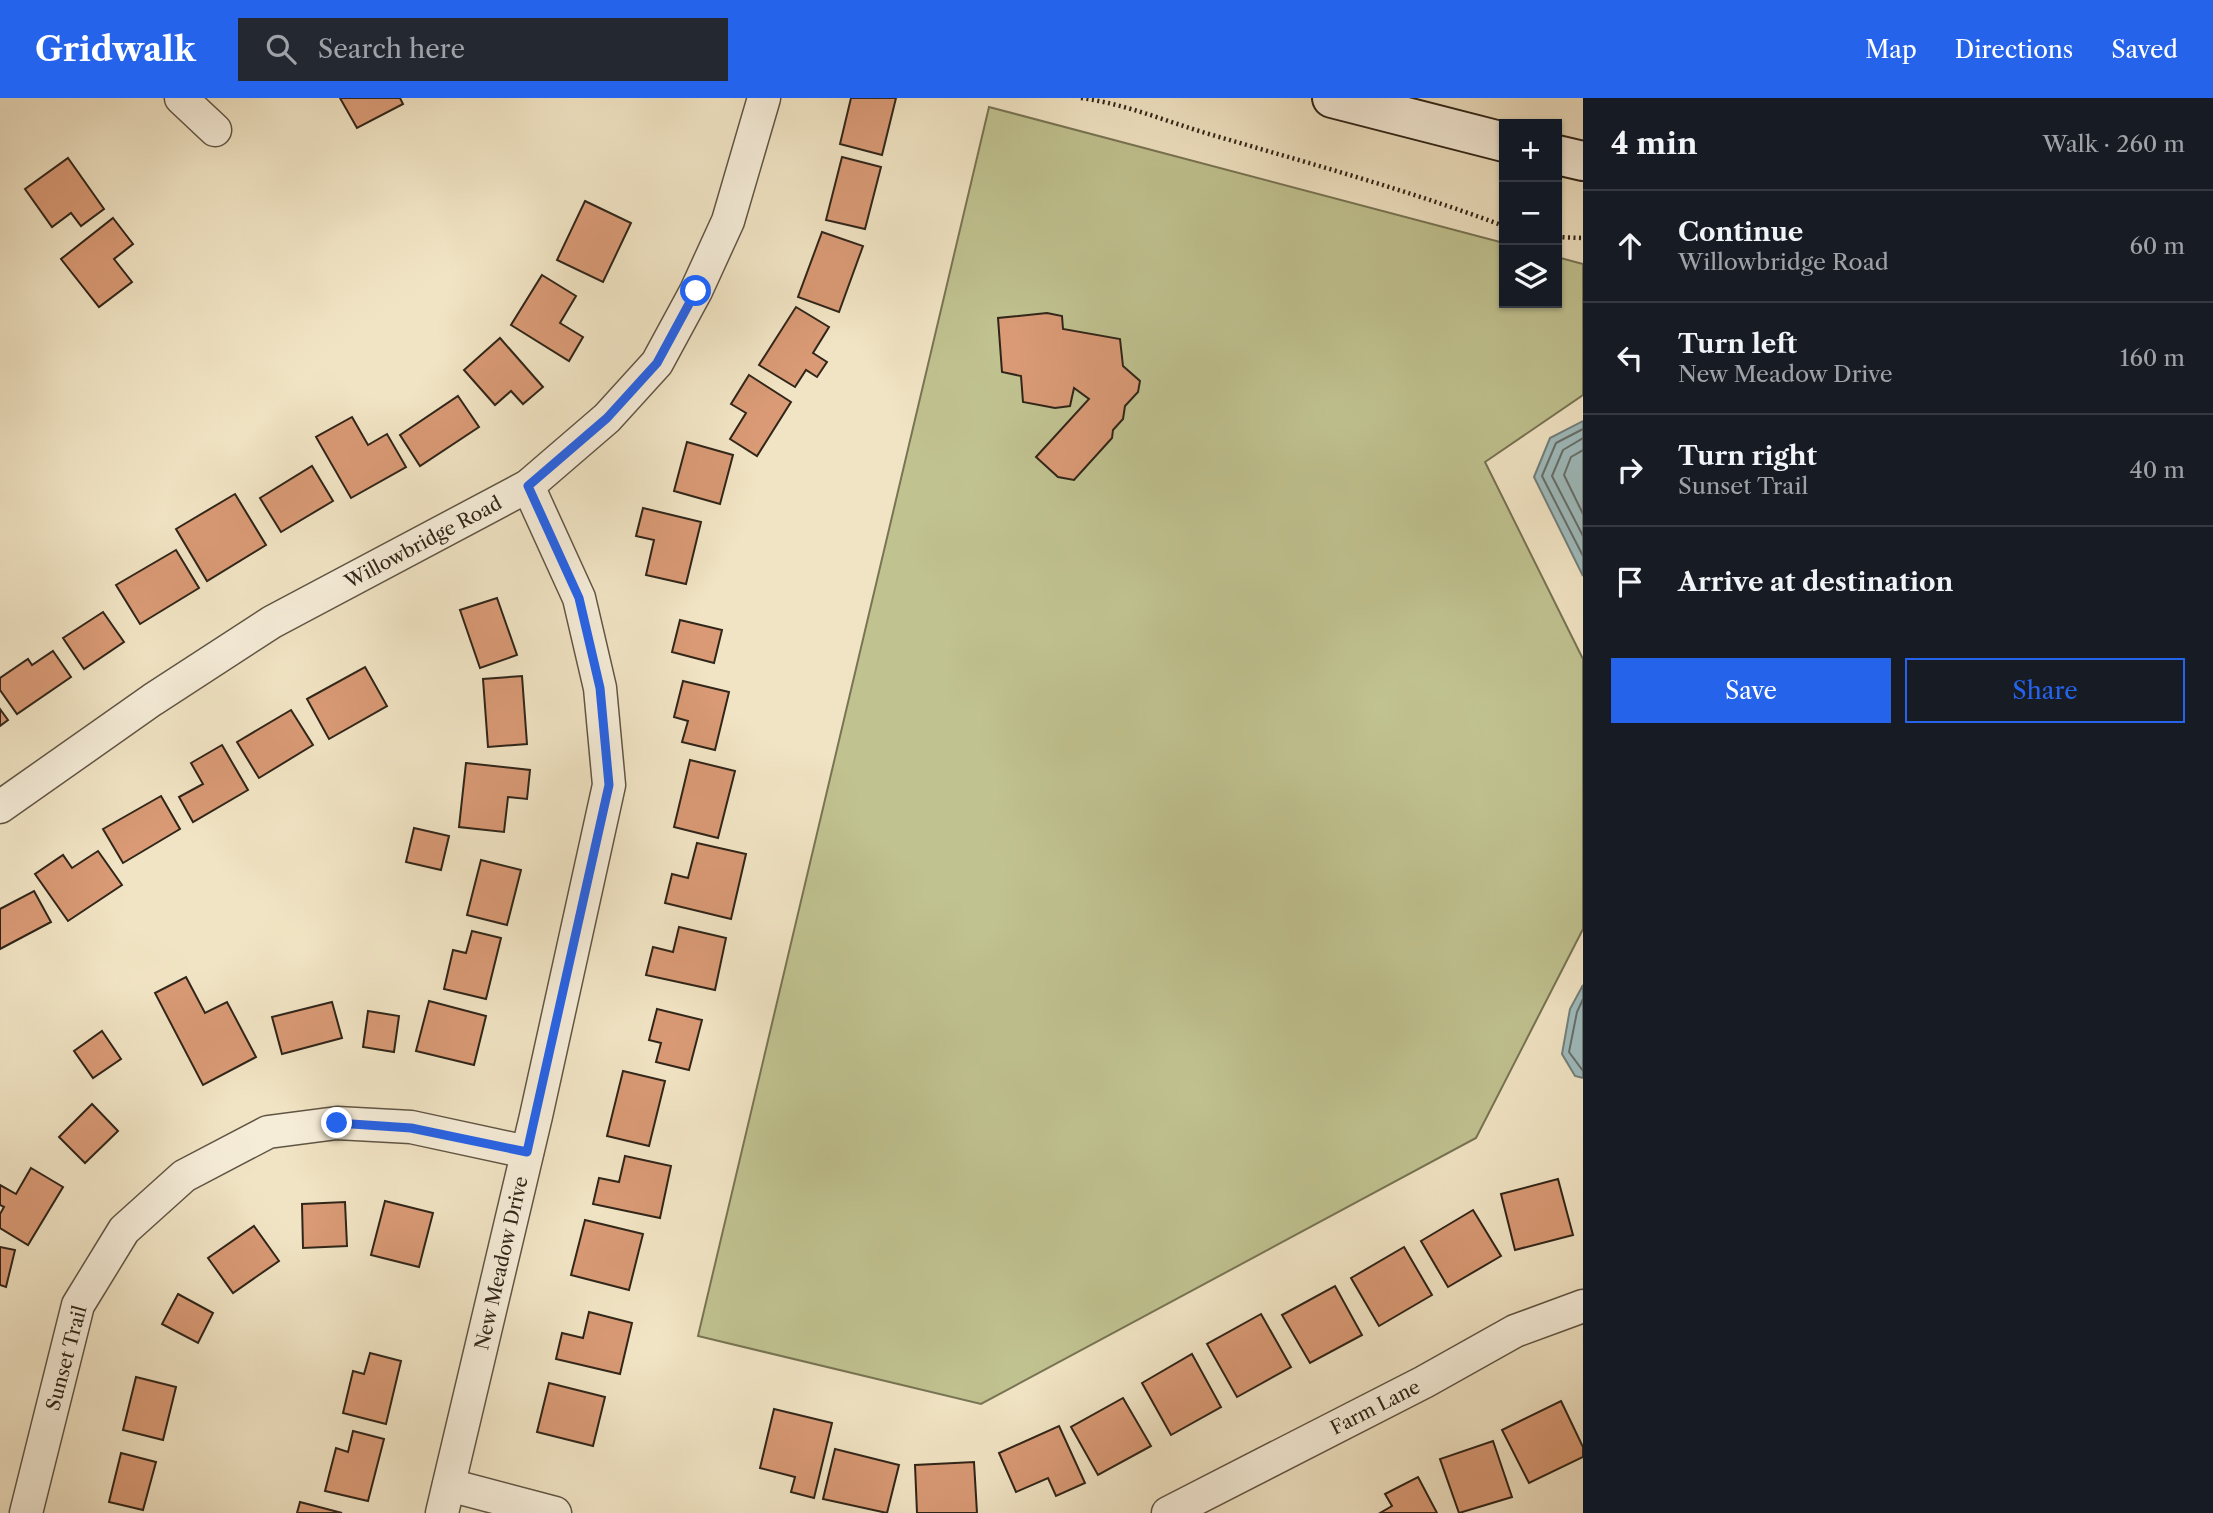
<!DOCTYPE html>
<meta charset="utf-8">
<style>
body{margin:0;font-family:"Libre Caslon Text",serif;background:#242831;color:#f1f3f6}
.controls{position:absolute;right:21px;top:21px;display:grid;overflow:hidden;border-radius:0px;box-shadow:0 2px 5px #0004}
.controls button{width:63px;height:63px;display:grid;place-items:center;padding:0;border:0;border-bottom:2px solid #363941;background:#171b24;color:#f1f3f6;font:35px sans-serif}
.stop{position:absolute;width:21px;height:21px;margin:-16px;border:5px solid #2563eb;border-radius:50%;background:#fff}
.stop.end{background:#2563eb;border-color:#fff;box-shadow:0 2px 7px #0008}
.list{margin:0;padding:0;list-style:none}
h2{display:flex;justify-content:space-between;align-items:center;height:91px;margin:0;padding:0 28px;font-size:30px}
h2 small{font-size:23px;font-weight:400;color:#9ea1a6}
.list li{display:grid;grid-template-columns:46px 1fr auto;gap:21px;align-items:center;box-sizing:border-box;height:112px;padding:0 28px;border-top:2px solid #363941}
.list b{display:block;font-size:26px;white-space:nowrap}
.list p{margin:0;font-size:23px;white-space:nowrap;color:#9ea1a6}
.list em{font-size:23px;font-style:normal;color:#9ea1a6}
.actions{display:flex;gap:14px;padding:21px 28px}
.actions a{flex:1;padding:16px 0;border:2px solid #2563eb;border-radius:0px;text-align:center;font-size:24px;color:#2563eb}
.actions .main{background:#2563eb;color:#fff}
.icon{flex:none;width:38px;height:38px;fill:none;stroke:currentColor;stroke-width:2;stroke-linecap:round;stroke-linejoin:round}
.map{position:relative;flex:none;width:1583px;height:1415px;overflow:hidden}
header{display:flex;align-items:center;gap:42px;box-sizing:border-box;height:98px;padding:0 35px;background:#2563eb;color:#fff}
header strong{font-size:33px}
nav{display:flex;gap:38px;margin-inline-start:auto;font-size:24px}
.search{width:490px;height:63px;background:#242831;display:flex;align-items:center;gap:18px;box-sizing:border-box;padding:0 24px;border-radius:0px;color:#9ea1a6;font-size:26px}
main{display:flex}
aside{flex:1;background:#171b24}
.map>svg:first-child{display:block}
</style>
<header>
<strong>Gridwalk</strong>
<div class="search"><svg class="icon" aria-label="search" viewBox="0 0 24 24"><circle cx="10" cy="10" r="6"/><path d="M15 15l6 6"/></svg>Search here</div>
<nav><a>Map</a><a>Directions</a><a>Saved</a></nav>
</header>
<main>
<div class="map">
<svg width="1583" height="1415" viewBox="0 0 1583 1415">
<rect width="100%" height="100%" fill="#f1e4c4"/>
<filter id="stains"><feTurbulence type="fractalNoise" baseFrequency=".00286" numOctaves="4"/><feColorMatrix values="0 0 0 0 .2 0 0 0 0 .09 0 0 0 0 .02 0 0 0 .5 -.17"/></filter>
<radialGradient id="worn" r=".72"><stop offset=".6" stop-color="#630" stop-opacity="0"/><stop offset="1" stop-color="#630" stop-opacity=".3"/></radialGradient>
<polygon fill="#c0c290" stroke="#787454" stroke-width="2" points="989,9 1504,145 1504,205 1557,205 1557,159 1583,166 1583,297 1485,364 1583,561 1583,831 1476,1040 981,1306 698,1238"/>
<g fill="#9fbcbe" stroke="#73807c" stroke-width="2">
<polygon points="1583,323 1583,478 1534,379 1550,340"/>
<polygon points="1583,887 1583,980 1575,978 1562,956 1570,911"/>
</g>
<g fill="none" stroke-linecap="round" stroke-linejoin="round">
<g stroke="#68706c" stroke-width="2">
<polyline points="1583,331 1556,345 1542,378 1583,458"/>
<polyline points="1583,340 1563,352 1552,378 1583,438"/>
<polyline points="1583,352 1571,359 1564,377 1583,416"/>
<polyline points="1583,901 1577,914 1569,954 1583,973"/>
</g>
</g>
<g fill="#d99a75" stroke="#302519" stroke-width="2">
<polygon points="340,0 400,0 403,6 357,30"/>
<polygon points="851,0 896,0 882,57 840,46"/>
<polygon points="842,59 881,69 865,131 826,122"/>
<polygon points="68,60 104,111 81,128 71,115 52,129 25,91"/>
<polygon points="585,103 631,125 603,184 557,162"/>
<polygon points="113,120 133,146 114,161 132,184 99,209 61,161"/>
<polygon points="822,134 863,148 839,214 798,199"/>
<polygon points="542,177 576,198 560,225 583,239 569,263 511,227"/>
<polygon points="796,209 829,229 813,255 827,264 817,279 806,272 795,289 759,267"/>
<polygon points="1047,215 1062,218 1063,231 1120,241 1123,268 1140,283 1138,294 1125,308 1123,321 1113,332 1112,340 1074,382 1058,379 1036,359 1089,301 1074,290 1070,308 1055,310 1023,304 1021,278 1002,274 998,220"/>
<polygon points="500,240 543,289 523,306 511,293 495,307 464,272"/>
<polygon points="749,277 791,304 757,358 730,341 746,315 731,306"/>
<polygon points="458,298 479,329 420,368 400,337"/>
<polygon points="352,319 368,347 387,336 406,369 351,400 316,339"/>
<polygon points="687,344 733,357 720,406 674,393"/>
<polygon points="312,368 333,403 281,434 260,400"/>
<polygon points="235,396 266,447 207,483 176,431"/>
<polygon points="643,410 701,424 686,486 646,477 654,442 636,438"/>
<polygon points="176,452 199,490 140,526 116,487"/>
<polygon points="497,500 517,557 480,570 460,512"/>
<polygon points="103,514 124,544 84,571 63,540"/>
<polygon points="680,522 722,532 714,565 672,554"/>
<polygon points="53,553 71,579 17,616 0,592 0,580 28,561 32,567"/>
<polygon points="365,569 387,608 329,641 307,601"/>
<polygon points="522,578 527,646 488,649 483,581"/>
<polygon points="683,583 729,594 715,652 682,644 688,623 674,619"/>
<polygon points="0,611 8,622 0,628"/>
<polygon points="291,612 313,647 259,680 237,644"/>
<polygon points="222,647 248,692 193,724 179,699 203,686 191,665"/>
<polygon points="690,662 735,673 718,740 674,729"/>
<polygon points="466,665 530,672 527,701 508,699 504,734 459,729"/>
<polygon points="161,698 180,731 123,765 103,731"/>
<polygon points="414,730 449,738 441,772 406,764"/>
<polygon points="697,745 746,756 731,821 665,805 672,776 688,780"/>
<polygon points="98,753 122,787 68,823 35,776 63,757 72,770"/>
<polygon points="481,762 521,772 507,827 467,817"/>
<polygon points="34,793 51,824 0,851 0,811"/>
<polygon points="679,829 726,840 715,892 646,877 653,849 673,854"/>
<polygon points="472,833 501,840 486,901 444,891 453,852 466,855"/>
<polygon points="186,879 205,915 227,904 256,959 203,987 155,895"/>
<polygon points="429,903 486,918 474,967 416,953"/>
<polygon points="332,904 342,940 282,956 272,919"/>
<polygon points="657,911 702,922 689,972 656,964 661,945 649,942"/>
<polygon points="368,913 399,918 394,954 363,949"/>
<polygon points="102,933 121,961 93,980 74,953"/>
<polygon points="623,973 665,983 649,1048 607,1038"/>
<polygon points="92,1006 118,1033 85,1065 59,1039"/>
<polygon points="625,1058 671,1068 660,1120 593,1106 599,1080 619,1084"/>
<polygon points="31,1070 63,1089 28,1147 0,1130 0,1116 4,1109 0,1107 0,1087 16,1096"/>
<polygon points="1558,1081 1573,1137 1515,1152 1501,1096"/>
<polygon points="385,1103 433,1115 419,1169 371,1157"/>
<polygon points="345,1104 347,1148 303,1150 302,1106"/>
<polygon points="1473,1112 1501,1158 1448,1189 1421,1143"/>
<polygon points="585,1122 643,1136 629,1192 571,1177"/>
<polygon points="254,1128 279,1163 233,1195 208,1160"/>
<polygon points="0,1149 15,1152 6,1189 0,1187"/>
<polygon points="1404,1149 1432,1197 1379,1228 1351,1180"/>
<polygon points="1335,1188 1362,1237 1310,1265 1282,1217"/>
<polygon points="178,1196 213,1215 198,1245 162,1226"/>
<polygon points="589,1214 632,1225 620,1276 556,1261 562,1235 583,1240"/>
<polygon points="1261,1216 1291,1269 1237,1299 1207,1246"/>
<polygon points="370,1255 401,1263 386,1326 343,1315 353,1273 364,1276"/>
<polygon points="1192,1256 1221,1309 1171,1337 1142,1285"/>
<polygon points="136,1279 176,1289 163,1342 123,1332"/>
<polygon points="549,1285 605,1299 593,1348 537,1334"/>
<polygon points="1123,1300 1151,1348 1098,1377 1071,1329"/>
<polygon points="1561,1303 1583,1349 1583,1359 1529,1385 1502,1332"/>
<polygon points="774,1311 832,1325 814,1400 791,1394 795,1379 760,1370"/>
<polygon points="1059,1328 1085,1385 1056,1398 1048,1380 1016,1394 999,1355"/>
<polygon points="353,1333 384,1341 368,1403 325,1393 336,1350 348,1354"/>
<polygon points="1493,1343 1512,1399 1459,1415 1440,1361"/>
<polygon points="835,1351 899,1367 887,1415 823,1401"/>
<polygon points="121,1355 156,1364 143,1412 109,1404"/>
<polygon points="974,1364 977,1415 917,1415 915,1367"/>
<polygon points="1418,1379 1437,1415 1380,1415 1392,1408 1385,1396"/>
<polygon points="300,1404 342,1415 297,1415"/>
</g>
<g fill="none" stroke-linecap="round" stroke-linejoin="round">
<defs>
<g id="street">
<polyline points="181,0 215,32"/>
<polyline points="0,709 152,602 272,524 528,388 607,320 657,265 696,193 728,123 764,0"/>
<polyline points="449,1387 555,1415"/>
<polyline points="26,1415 78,1207 124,1132 184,1078 268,1034 337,1025 411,1029 527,1054"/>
<polyline points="442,1415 536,1018 609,687 600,590 579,500 528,388"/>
<polyline points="1168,1415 1424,1284 1515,1233 1583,1208"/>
</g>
<g id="secondary">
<polyline points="1332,0 1504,44"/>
<polyline points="1557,57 1583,63"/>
</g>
</defs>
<use href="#street" stroke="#605544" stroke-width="35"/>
<use href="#secondary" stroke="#302519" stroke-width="42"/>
<g stroke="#302519" stroke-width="4.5" stroke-dasharray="2 3.5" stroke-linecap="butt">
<path d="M1081,0C1126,6 1165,23 1209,36C1308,65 1408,92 1504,128"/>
<polyline points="1557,139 1583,140"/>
</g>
<use href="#street" stroke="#f6edd9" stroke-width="32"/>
<use href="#secondary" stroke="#f6edd9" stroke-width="38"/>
</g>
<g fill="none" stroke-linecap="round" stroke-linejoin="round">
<polyline stroke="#2563eb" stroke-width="9" points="337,1025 411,1030 527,1054 609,687 600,590 579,500 528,388 607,320 657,265 696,193"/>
</g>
<g text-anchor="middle" stroke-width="5" stroke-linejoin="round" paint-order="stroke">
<g font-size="19" fill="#302519" stroke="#f6edd9">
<text transform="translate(423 444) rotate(-28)" y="7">Willowbridge Road</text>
<text transform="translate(501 1165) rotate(-77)" y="7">New Meadow Drive</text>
<text transform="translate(66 1260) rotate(-75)" y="7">Sunset Trail</text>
<text transform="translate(1375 1309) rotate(-27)" y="7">Farm Lane</text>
</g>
</g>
<rect width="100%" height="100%" filter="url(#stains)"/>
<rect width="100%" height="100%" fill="url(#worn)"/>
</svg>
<div class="controls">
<button>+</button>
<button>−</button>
<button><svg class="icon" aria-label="layers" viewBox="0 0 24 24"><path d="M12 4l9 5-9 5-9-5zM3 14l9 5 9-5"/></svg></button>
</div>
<div class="stop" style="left:696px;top:193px"></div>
<div class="stop end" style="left:337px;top:1025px"></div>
</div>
<aside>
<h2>4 min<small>Walk · 260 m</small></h2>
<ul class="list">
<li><svg class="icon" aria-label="ahead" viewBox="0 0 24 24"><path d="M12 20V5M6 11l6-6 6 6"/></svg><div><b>Continue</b><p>Willowbridge Road</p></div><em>60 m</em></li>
<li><svg class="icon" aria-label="left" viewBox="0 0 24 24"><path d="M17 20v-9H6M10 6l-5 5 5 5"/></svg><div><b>Turn left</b><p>New Meadow Drive</p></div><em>160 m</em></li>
<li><svg class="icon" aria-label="right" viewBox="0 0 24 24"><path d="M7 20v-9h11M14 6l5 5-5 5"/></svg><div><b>Turn right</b><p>Sunset Trail</p></div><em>40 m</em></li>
<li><svg class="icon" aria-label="arrive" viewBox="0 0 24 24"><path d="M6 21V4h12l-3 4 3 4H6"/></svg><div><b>Arrive at destination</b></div></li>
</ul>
<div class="actions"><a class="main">Save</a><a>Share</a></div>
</aside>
</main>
